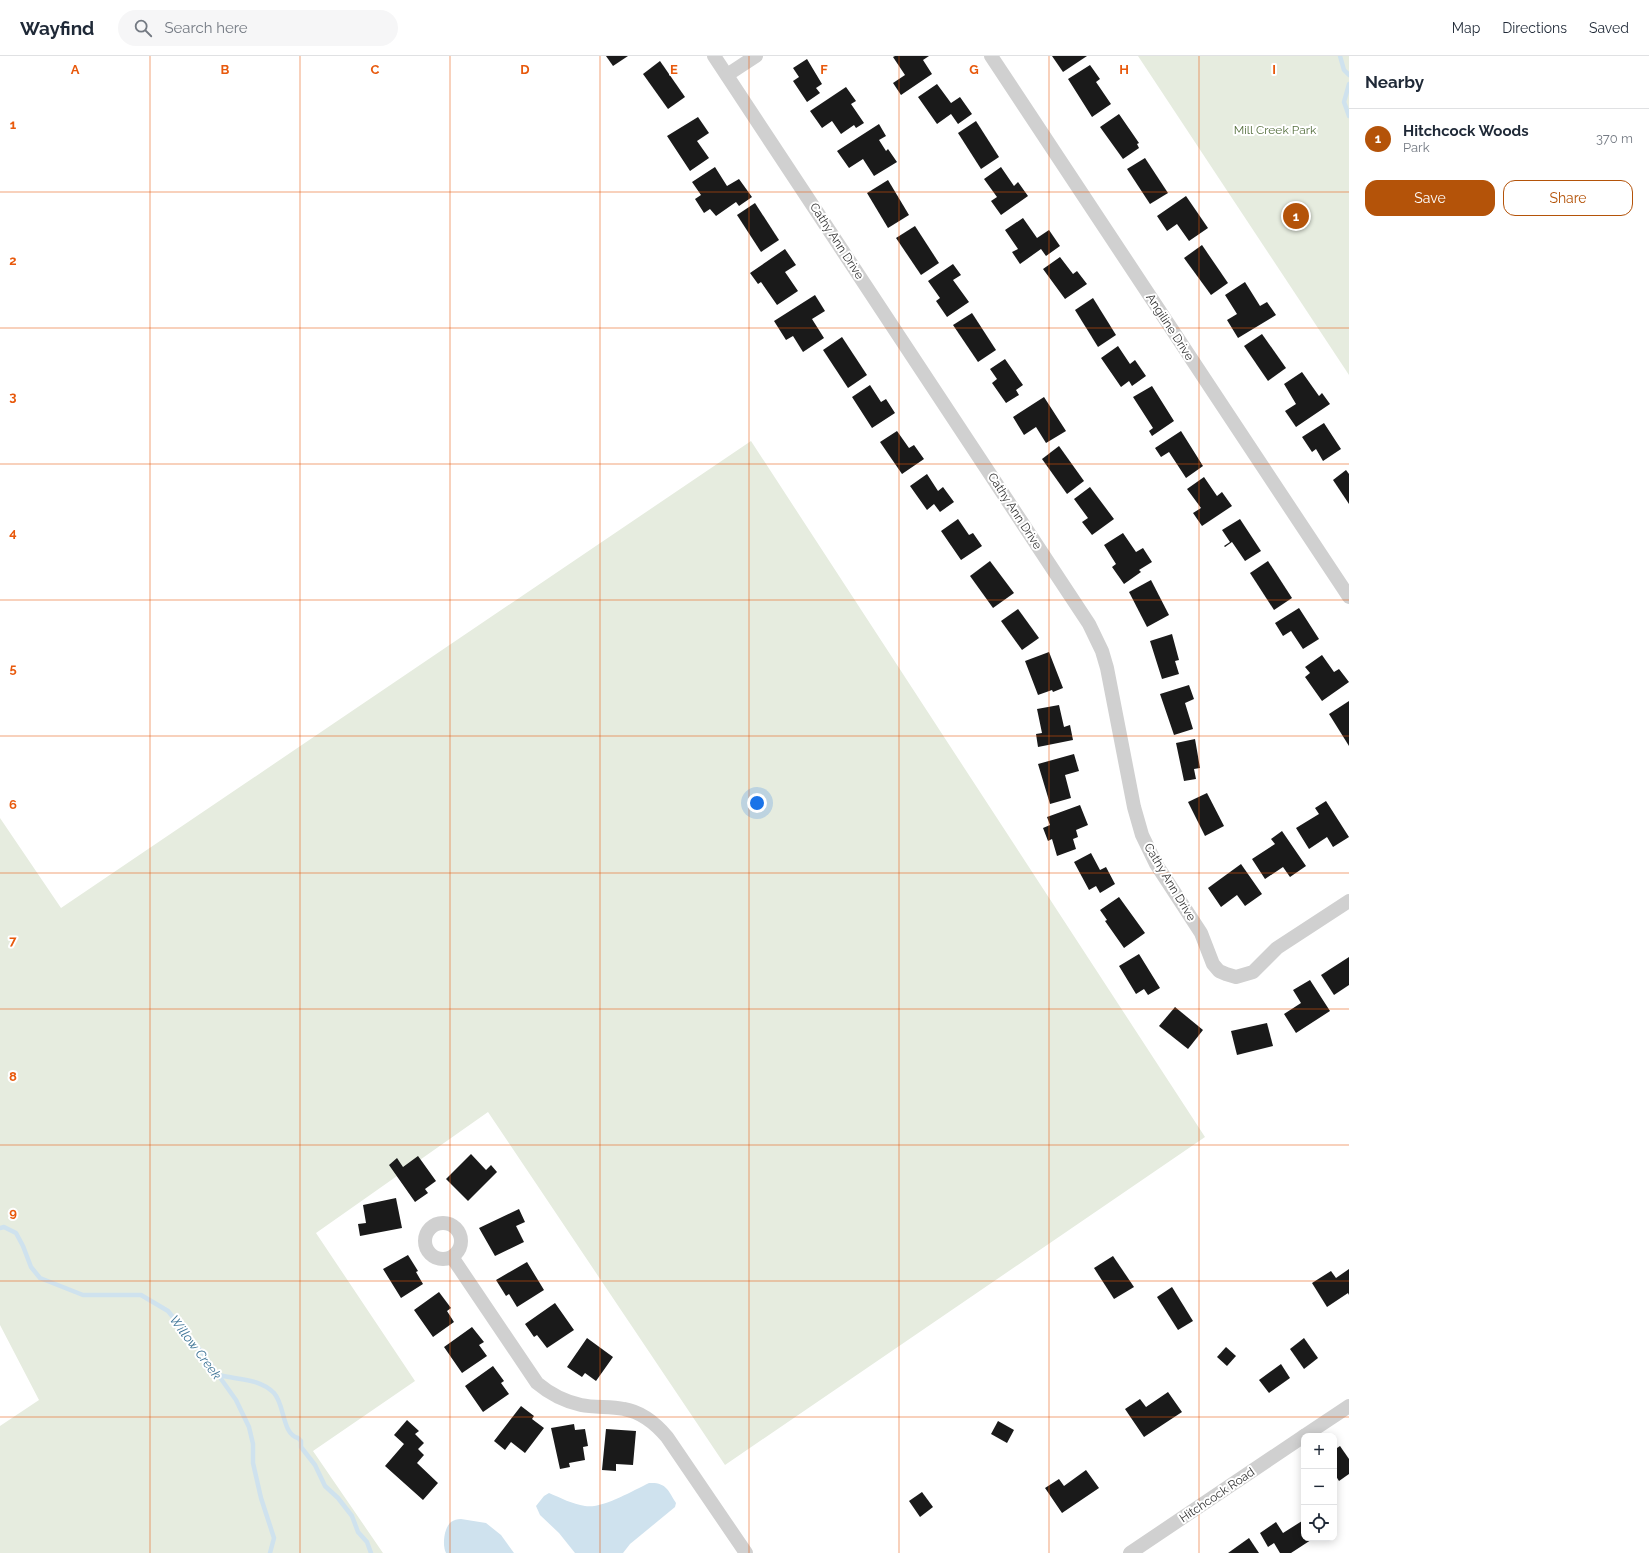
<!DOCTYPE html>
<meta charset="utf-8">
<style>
body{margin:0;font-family:Raleway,sans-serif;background:#f6f6f7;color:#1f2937}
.controls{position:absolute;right:12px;bottom:12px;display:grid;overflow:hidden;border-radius:8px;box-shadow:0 2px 10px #0003}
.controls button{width:36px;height:36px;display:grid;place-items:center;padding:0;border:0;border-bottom:1px solid #e0e1e3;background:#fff;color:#1f2937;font:20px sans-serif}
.you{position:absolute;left:757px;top:747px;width:14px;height:14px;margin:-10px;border:3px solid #fff;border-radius:50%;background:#1a73e8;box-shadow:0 0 0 6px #1a73e833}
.badge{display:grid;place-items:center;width:26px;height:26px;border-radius:50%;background:#b45309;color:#fff;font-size:13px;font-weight:700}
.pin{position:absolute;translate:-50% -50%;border:2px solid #fff;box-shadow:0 1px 4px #0006}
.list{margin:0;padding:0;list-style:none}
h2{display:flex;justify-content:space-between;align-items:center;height:52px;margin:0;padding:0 16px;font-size:17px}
h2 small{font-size:13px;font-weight:400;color:#747a83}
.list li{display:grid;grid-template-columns:26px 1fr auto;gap:12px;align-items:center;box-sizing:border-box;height:60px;padding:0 16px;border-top:1px solid #e0e1e3}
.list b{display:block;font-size:15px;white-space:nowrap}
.list p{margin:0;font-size:13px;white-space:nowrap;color:#747a83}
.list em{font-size:13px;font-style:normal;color:#747a83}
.actions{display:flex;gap:8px;padding:12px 16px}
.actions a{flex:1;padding:9px 0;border:1px solid #b45309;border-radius:12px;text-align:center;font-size:14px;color:#b45309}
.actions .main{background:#b45309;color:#fff}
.icon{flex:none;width:22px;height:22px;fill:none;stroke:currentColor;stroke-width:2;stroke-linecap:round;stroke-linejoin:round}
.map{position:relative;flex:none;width:1349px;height:1497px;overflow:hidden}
header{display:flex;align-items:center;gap:24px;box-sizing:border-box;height:56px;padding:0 20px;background:#fff;border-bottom:1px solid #e0e1e3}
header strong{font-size:19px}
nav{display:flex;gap:22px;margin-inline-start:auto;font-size:14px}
.search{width:280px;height:36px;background:#f6f6f7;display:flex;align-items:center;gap:10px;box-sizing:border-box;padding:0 14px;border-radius:22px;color:#747a83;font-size:15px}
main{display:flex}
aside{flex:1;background:#fff}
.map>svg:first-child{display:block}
</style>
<header>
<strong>Wayfind</strong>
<div class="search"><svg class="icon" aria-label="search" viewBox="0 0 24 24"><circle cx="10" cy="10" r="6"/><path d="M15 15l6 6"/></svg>Search here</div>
<nav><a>Map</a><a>Directions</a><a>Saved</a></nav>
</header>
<main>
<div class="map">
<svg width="1349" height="1497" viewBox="0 0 1349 1497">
<rect width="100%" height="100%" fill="#fff"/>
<g fill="#e6ecdf">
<polygon points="1138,0 1349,0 1349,319"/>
<polygon points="751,385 1205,1081 725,1409 488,1056 316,1177 415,1325 313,1395 383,1497 0,1497 0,1370 39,1344 0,1269 0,762 61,852"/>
</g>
<g fill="#cfe2ee">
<path d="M649,1427C666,1426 668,1434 676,1447L675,1451L630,1488L623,1497H575L559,1477L540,1459L536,1450L544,1440L549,1437C561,1442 572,1448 585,1450C602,1453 632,1435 649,1427Z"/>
<path d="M461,1463L486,1467L501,1479L514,1497H446C442,1489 444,1472 451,1466C454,1464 457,1463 461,1463Z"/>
</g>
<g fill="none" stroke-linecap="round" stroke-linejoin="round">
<g stroke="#cfe2ee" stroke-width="4.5">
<polyline points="1340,0 1344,14 1349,19"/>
<polyline points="1349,28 1344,46 1349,60"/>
<polyline points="0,1172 4,1171 16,1177 23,1190 31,1211 40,1222 83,1239 141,1239 168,1255 204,1299 236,1344 249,1371 253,1388 253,1407 261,1442 274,1482 270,1497"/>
<path d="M219,1319C238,1324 259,1322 274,1337C285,1349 282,1378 298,1382L301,1385V1391L315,1409L325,1430L338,1442L352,1460L358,1476L367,1486L371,1497"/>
</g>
</g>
<g fill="#1a1a1a">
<polygon points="606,0 628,0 613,10"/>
<polygon points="895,0 929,0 923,4 932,18 901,39 893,27 905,19 893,1"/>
<polygon points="1052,0 1087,0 1063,16"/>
<polygon points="807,3 822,28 816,32 820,37 807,46 793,25 799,21 793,12"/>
<polygon points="660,5 685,41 668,53 643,18"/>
<polygon points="1090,9 1100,23 1096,26 1111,48 1092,61 1068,23"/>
<polygon points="937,28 951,47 960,41 972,58 958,68 951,58 937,68 918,41"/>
<polygon points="846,31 856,45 851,48 864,67 856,72 854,69 841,78 832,65 822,72 810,55"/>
<polygon points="1119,58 1139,87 1137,88 1139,92 1123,103 1100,71"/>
<polygon points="698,61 709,77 697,85 709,102 690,115 667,80"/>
<polygon points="976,65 999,101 981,113 958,77"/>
<polygon points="879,68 886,80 879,84 886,95 888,93 897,106 874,120 863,103 849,112 837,95"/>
<polygon points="1145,102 1168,137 1150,148 1127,113"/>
<polygon points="715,111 727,130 739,123 752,141 739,150 736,146 716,160 710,153 704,157 695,143 701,139 692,126"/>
<polygon points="1001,111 1014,130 1018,126 1028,140 1001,159 991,145 997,141 984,123"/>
<polygon points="888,124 909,159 888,172 867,137"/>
<polygon points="1186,140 1208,172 1189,185 1177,168 1167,175 1157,160"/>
<polygon points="755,147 779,184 761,196 737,159"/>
<polygon points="1023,162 1037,182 1049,174 1060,190 1046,200 1041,193 1020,208 1012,196 1018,193 1005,174"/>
<polygon points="915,170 939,207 921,219 896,182"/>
<polygon points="1202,189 1228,227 1211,239 1184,202"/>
<polygon points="785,193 796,209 785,216 798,235 777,249 761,226 758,228 750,217"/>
<polygon points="1060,201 1073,218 1077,215 1087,228 1065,243 1043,213"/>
<polygon points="953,208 961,219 953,224 969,246 947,261 936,245 940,242 928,225"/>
<polygon points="1245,226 1260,250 1267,246 1276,259 1238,282 1227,264 1237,258 1225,239"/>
<polygon points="815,239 825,255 812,263 824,282 803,296 793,280 786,284 774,265"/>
<polygon points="1093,242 1116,279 1098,291 1075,254"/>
<polygon points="972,257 996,294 978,306 953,269"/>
<polygon points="1262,278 1286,312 1268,325 1244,290"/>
<polygon points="842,281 867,319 848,332 823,294"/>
<polygon points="1118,290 1130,308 1135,304 1146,320 1132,330 1129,325 1121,331 1101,302"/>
<polygon points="1005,303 1023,329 1016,334 1019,339 1006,347 992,327 997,323 990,313"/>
<polygon points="1302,316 1319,340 1322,337 1330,348 1296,371 1285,355 1296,348 1284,328"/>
<polygon points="870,329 881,346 886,343 895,357 872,372 852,341"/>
<polygon points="1152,330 1174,365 1152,380 1149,375 1153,372 1133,341"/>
<polygon points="1044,341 1066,375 1046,387 1036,371 1024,379 1013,361"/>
<polygon points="1324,367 1341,393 1323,405 1316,393 1312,396 1302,381"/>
<polygon points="897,375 909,392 914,389 924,403 902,418 880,386"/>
<polygon points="1181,375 1203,410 1186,422 1169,396 1161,401 1155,392"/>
<polygon points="1059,390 1084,425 1067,438 1042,403"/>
<polygon points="1346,414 1349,418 1349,448 1333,424"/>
<polygon points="927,418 938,435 943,431 954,446 940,456 934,448 927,454 910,430"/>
<polygon points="1204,421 1217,440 1222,436 1232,450 1202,470 1193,457 1201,452 1187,433"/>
<polygon points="1090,431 1114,463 1092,479 1082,466 1088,462 1074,443"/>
<polygon points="958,463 969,479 973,477 982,490 961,504 941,475"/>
<polygon points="1240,463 1261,495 1245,505 1232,486 1225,491 1224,490 1230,486 1222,474"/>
<polygon points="1123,477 1136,496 1143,492 1152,506 1139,514 1141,516 1124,528 1112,511 1116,508 1104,489"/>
<polygon points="990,505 1014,537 993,552 970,520"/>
<polygon points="1268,505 1292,542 1274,554 1250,517"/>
<polygon points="1151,524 1169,559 1147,571 1129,536"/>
<polygon points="1299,552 1319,583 1303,593 1291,575 1283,580 1275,567"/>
<polygon points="1018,553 1039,582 1022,594 1001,565"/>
<polygon points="1172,578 1179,604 1175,605 1179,618 1162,623 1150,585"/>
<polygon points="1049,596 1063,632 1053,636 1052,634 1038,639 1025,605"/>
<polygon points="1322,599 1334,616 1339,613 1349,626 1322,645 1305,621 1310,617 1305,611"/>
<polygon points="1189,629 1194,643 1185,647 1193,673 1174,679 1160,638"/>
<polygon points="1349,645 1349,690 1329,658"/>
<polygon points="1059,649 1064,671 1070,669 1073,684 1038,691 1036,678 1042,677 1037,653"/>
<polygon points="1195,683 1200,712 1194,713 1196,723 1184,725 1176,687"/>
<polygon points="1074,698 1079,715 1065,719 1071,742 1050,748 1038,708"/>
<polygon points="1207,737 1224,770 1205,780 1188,746"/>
<polygon points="1326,745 1349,781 1333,791 1327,781 1309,793 1296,772 1319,758 1315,752"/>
<polygon points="1080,749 1088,769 1076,774 1078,781 1073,783 1076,793 1057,800 1052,783 1048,785 1043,772 1050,769 1047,761"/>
<polygon points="1282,775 1306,810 1290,821 1283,811 1265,823 1252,803 1275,788 1271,783"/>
<polygon points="1091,797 1100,814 1106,811 1115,828 1100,837 1096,830 1089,834 1074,806"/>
<polygon points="1241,808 1262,838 1245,850 1237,839 1221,851 1208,832"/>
<polygon points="1119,841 1145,877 1124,892 1105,865 1107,864 1100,854"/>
<polygon points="1139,898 1160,932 1148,939 1144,933 1136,938 1119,910"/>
<polygon points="1349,901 1349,929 1334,939 1321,919"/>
<polygon points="1310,924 1330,955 1296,977 1284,958 1301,947 1293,934"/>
<polygon points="1175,951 1203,974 1188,993 1159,970"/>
<polygon points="1267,967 1273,990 1237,999 1231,975"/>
<polygon points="471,1098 486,1114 491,1109 497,1116 468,1145 446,1123"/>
<polygon points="418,1100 436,1125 425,1133 428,1137 415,1146 389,1109 397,1102 403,1111"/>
<polygon points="396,1142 402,1172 360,1180 358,1168 366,1167 363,1149"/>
<polygon points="519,1153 525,1166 516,1170 524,1186 495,1200 479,1172"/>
<polygon points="408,1199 418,1215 416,1216 423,1228 401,1242 383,1213"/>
<polygon points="1113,1200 1134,1231 1114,1243 1094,1212"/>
<polygon points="527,1206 544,1234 517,1251 509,1238 506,1240 496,1224"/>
<polygon points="1349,1213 1349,1239 1348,1237 1327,1251 1312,1227 1331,1215 1336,1222"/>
<polygon points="1172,1231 1193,1265 1178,1274 1157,1241"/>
<polygon points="439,1236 451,1252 447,1255 454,1266 433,1281 414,1254"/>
<polygon points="555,1247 574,1274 547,1292 537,1279 534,1281 525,1268"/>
<polygon points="472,1271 484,1286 479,1289 487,1300 462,1317 444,1291"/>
<polygon points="587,1282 613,1301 596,1325 585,1317 582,1321 567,1311"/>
<polygon points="1304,1282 1318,1302 1304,1313 1290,1293"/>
<polygon points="1226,1291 1236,1300 1227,1310 1217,1301"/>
<polygon points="1281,1308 1290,1322 1269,1337 1259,1324"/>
<polygon points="493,1310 504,1325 501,1327 509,1338 483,1356 465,1330"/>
<polygon points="1168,1336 1182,1356 1144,1381 1125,1353 1140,1343 1146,1351"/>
<polygon points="521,1350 534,1360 532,1363 544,1372 525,1397 511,1386 505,1394 494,1385"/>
<polygon points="407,1364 419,1375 415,1378 424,1387 418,1393 424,1399 417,1407 438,1427 423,1444 385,1410 404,1388 394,1379"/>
<polygon points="998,1365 1014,1374 1007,1387 991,1378"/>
<polygon points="574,1368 575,1374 585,1373 588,1390 583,1391 585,1404 569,1407 570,1411 560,1413 551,1372"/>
<polygon points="606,1373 636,1375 633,1409 616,1408 616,1415 602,1414"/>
<polygon points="1340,1390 1349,1403 1349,1418 1339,1425 1334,1417 1334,1394"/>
<polygon points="1086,1414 1099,1432 1062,1457 1045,1432 1059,1423 1064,1430"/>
<polygon points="922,1436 933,1451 920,1461 909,1445"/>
<polygon points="1302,1465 1304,1469 1304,1482 1314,1482 1291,1497 1280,1497 1274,1487 1268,1491 1260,1477 1276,1466 1283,1477"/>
<polygon points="1249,1482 1259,1497 1228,1497"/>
</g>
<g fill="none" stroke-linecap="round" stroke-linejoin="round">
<g stroke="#d0d0d0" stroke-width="14">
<polyline points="714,0 1089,568 1102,595 1107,612 1134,751 1142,779 1156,808 1201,877 1213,908 1219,915 1226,918 1236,921 1253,916 1277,892 1349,845"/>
<polyline points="991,0 1349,541"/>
<polyline points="727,19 756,0"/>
<circle cx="443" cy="1185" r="18"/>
<path d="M452,1201L537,1327C550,1338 563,1345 581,1349C595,1352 610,1350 624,1353C642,1356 656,1368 667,1381L746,1497"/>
<polyline points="1304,1380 1349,1350"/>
<polyline points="1130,1497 1304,1380"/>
</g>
</g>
<path fill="none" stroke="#e8590c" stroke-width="1" stroke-opacity="0.55" d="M150,0V1497M300,0V1497M450,0V1497M600,0V1497M749,0V1497M899,0V1497M1049,0V1497M1199,0V1497M0,136H1349M0,272H1349M0,408H1349M0,544H1349M0,680H1349M0,817H1349M0,953H1349M0,1089H1349M0,1225H1349M0,1361H1349"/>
<g text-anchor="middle" stroke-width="4" stroke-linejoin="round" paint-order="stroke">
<g font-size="12" fill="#56703f" stroke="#fff">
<text x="1275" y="78">Mill Creek Park</text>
</g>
<g font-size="12" fill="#333" stroke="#fff">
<text transform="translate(837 185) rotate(57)" y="4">Cathy Ann Drive</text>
<text transform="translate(1170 271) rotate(57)" y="4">Angiline Drive</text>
<text transform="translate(1015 455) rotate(57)" y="4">Cathy Ann Drive</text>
<text transform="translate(1170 826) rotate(59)" y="4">Cathy Ann Drive</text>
<text transform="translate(1217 1439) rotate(-34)" y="4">Hitchcock Road</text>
</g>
<g font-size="13" font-style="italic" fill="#3f7597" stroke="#fff">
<text transform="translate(196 1291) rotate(53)" y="5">Willow Creek</text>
</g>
</g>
<g font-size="13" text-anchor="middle" font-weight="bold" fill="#e8590c" stroke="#fff" stroke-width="4" stroke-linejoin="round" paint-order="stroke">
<text x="75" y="18">A</text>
<text x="225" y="18">B</text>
<text x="375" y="18">C</text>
<text x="525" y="18">D</text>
<text x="674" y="18">E</text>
<text x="824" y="18">F</text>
<text x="974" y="18">G</text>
<text x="1124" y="18">H</text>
<text x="1274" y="18">I</text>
<text x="13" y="73">1</text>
<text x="13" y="209">2</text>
<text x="13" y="345">3</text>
<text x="13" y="481">4</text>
<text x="13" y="617">5</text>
<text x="13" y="753">6</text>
<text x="13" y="889">7</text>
<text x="13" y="1025">8</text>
<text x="13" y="1161">9</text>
</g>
</svg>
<div class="controls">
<button>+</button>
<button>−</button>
<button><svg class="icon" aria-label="locate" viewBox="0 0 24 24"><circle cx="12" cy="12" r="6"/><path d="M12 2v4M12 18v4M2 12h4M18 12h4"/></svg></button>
</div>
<div class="you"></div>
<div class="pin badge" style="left:1296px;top:160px">1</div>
</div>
<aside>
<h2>Nearby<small></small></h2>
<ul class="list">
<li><span class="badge">1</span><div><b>Hitchcock Woods</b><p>Park</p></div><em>370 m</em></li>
</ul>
<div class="actions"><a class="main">Save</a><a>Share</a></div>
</aside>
</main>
